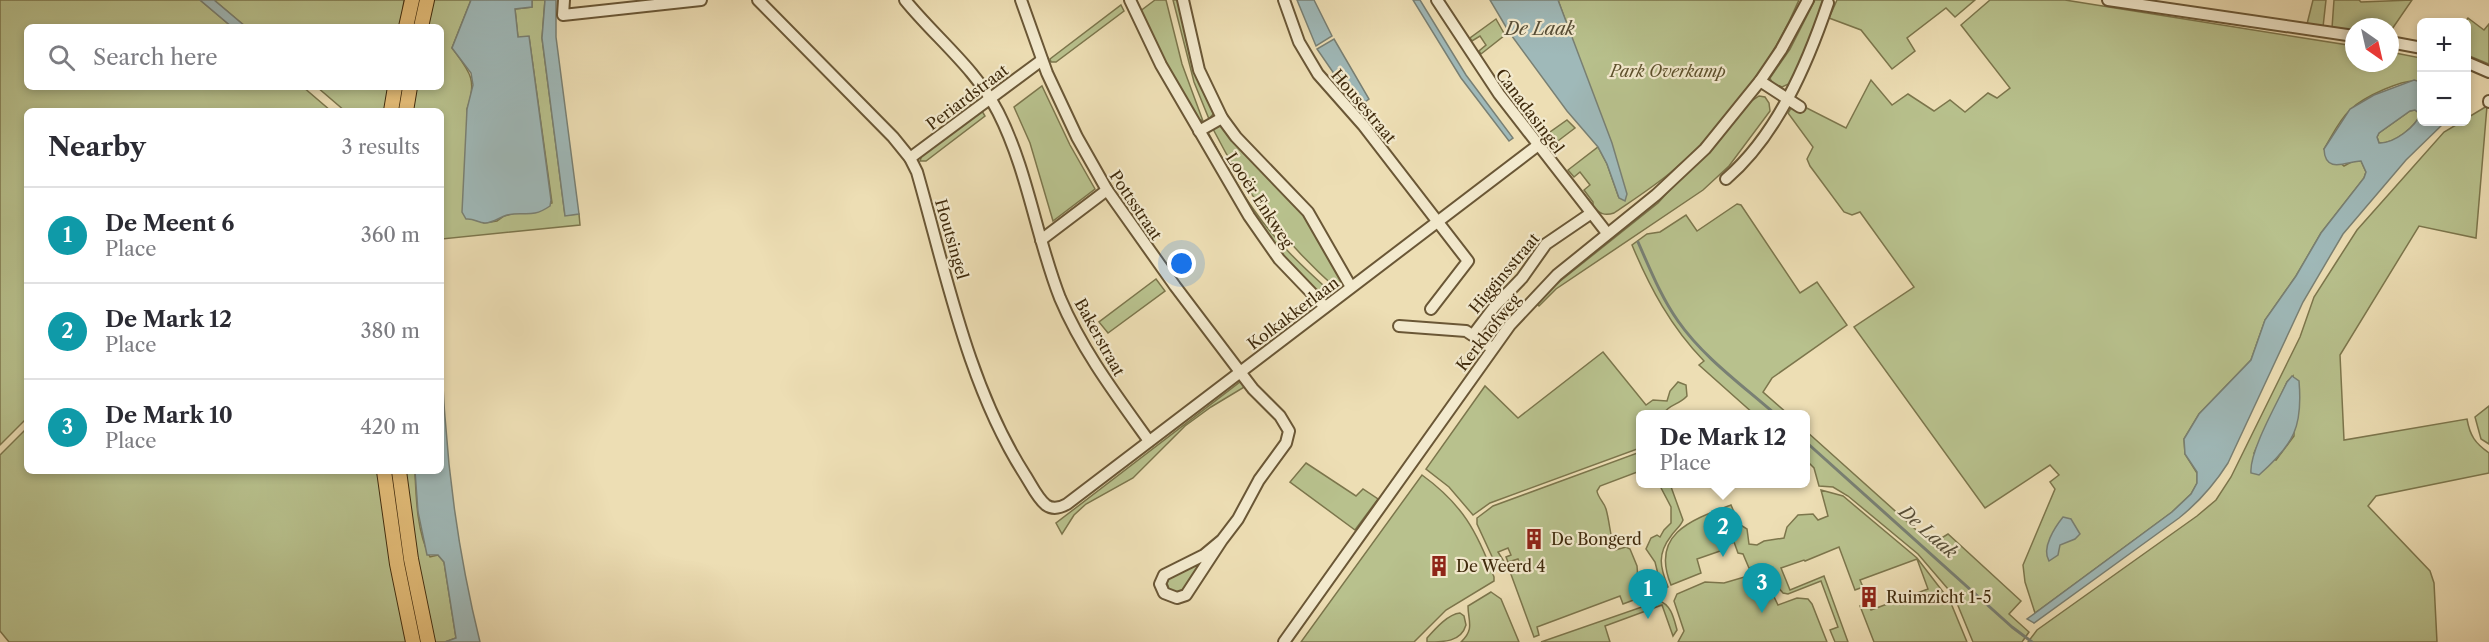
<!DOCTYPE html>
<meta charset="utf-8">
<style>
body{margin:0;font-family:"Libre Caslon Text",serif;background:#f2f2f3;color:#2b2b33}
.controls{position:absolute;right:18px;top:18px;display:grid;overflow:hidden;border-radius:9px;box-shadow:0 3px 9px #0003}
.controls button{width:54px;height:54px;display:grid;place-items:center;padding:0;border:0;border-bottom:2px solid #e1e1e2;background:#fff;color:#2b2b33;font:30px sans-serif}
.compass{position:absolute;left:2345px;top:18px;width:54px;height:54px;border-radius:50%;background:#fff;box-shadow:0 3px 9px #0003;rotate:146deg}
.you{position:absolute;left:1182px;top:264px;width:21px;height:21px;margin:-15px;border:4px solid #fff;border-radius:50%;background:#1a73e8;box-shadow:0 0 0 9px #1a73e833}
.badge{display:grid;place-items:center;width:39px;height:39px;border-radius:50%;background:#db2777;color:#fff;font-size:20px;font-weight:700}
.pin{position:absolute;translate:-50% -50px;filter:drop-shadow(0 2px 3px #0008)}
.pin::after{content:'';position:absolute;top:32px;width:21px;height:18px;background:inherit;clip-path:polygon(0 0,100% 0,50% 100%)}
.popup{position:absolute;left:1636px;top:410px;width:174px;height:78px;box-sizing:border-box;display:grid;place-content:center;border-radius:9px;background:#fff;filter:drop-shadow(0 2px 4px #0005);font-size:20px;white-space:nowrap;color:#7c7c81}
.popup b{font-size:22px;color:#2b2b33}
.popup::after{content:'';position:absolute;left:50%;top:100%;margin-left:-12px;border:12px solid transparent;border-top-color:#fff}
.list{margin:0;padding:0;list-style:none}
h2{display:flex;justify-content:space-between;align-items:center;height:78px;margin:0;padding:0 24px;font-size:26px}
h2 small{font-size:20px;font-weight:400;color:#7c7c81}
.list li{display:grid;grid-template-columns:39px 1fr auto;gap:18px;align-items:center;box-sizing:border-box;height:96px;padding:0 24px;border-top:2px solid #e1e1e2}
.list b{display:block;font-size:22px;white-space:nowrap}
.list p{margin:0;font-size:20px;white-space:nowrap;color:#7c7c81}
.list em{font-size:20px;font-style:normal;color:#7c7c81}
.icon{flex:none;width:33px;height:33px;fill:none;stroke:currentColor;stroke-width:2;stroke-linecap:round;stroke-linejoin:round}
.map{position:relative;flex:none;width:2489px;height:642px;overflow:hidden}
.search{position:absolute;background:#fff;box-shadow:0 3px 9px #0003;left:24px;top:24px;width:420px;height:66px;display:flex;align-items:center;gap:15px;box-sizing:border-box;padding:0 21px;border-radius:9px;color:#7c7c81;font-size:22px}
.panel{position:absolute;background:#fff;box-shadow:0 3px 9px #0003;left:24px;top:108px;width:420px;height:366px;border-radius:9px}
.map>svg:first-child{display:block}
</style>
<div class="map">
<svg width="2489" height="642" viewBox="0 0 2489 642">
<rect width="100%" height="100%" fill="#eddeb4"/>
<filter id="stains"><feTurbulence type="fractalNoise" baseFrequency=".00333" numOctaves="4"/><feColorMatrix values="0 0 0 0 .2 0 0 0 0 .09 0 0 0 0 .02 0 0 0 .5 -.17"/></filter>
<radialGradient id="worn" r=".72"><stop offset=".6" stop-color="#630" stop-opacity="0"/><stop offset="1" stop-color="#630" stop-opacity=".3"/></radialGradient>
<g fill="#b8c18d" stroke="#7c764c" stroke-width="1.5" fill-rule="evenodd">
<polygon points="0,0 200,0 232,27 27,27 27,87 303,87 331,111 27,111 27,418 0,445"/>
<polygon points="214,0 404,0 401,27 246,27"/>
<path d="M431,0H471L452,48C469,71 478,79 467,109L472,218L484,223L497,221L504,216L552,203L529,37L518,38L515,9L532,7V0H545L542,38L565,215L579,214L580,225L442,239L441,111H410L414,87H441V27H425Z"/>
<polygon points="1155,0 1166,0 1182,64 1203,121 1196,118 1139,12"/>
<polygon points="1173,0 1179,0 1214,113 1209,119 1194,82"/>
<path d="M1558,0H1799C1771,65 1725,127 1670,173C1653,187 1633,200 1614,213C1605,216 1599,214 1593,206V202L1584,190L1590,185L1580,172L1574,177L1568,170L1598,147L1607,164L1619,198L1584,72Z"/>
<polygon points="1815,0 1827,0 1791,83 1782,87 1772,83 1770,78 1790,49"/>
<polygon points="1837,0 1975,0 1955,17 1946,8 1907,38 1915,51 1892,69 1861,30 1829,18"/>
<path d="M1990,0H2065L2354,46V63H2390V52L2421,58V82C2406,76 2362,98 2350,110C2339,120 2332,136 2324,149L2344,166L2353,161H2361L2366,172L2364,178L2321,233L2296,276L2265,320L2251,360L2199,414L2184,439L2185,454L2197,473V483L2191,494L2172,512L2035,613L2025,582L2023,565L2055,489L2050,482L2059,475L2050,465L1985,508L1854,327L1914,287L1860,212L1852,215L1844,212L1810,166L1807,159L1813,147L1788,113L1795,102L1846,128L1871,80L1892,105L1908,94L1934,111L1950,100L1965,112L1988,93L1997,98L2010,88L1961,25Z"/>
<polygon points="2313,0 2326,0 2323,27 2307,24"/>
<polygon points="2334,0 2359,0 2361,2 2412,0 2390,32 2390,27 2354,27 2354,32 2332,28"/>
<polygon points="1121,5 1124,11 1056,62 1051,62 1050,59"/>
<polygon points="2468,18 2484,30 2489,24 2489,64 2467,55 2465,22"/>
<polygon points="1496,19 1505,35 1481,54 1479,51 1486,45 1480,36 1472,41 1470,38"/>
<polygon points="1042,86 1070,145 1095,189 1053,221 1030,143 1014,107"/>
<polygon points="317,87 392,87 388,111 345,111"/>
<polygon points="1759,96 1765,97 1769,103 1770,111 1729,166 1703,190 1556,289 1539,306 1536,303 1549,290 1658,203 1750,102"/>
<path d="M2487,106L2476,238L2419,226L2340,355L2344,440L2467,419C2470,436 2475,443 2489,453V473L2376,496L2368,506L2430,571L2434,583L2437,642H2028L2037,630L2197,516L2216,500L2231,477L2300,337L2314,297L2339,258L2357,230L2444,132L2461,122H2466L2467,118ZM2293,376L2294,436L2276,460L2254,453L2287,382Z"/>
<path d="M2415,110L2420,114C2416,127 2393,144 2379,143L2377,137L2379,133L2410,111Z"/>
<polygon points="982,111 985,116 926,161 920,161 922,155"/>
<polygon points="1567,120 1575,128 1550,147 1543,137"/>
<path d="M1218,126H1222L1299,206L1344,285L1339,291C1284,242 1246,194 1213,129Z"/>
<path d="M1209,134C1223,160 1237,186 1254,210C1276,242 1305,269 1334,295L1327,297C1316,294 1309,285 1302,277C1262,236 1236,185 1208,135Z"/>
<path d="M1737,204L1741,205L1800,293L1817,282L1847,325L1772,378L1763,392L1788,414H1754L1699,365L1704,361C1671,327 1650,288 1632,245L1647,234L1660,232L1686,215L1697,231Z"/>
<polygon points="1156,279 1165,291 1108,333 1099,322"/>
<path d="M1603,352L1646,405L1653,400L1667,401L1670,391L1678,382L1686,385L1687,396C1679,405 1669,404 1663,414H1640V448L1490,503L1473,515L1449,487L1426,469L1485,386L1518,418Z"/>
<polygon points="1240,382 1246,386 1211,407 1185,426 1133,478 1086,504 1074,515 1062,534 1056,523"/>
<polygon points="2489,406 2489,444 2481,439 2475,417"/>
<polygon points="27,428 27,471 381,471 409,642 9,642 0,631 0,455"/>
<polygon points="1806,431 1932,544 1948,534 2021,601 2009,614 2029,632 2022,642 1973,642 1954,596 1918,554 1848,496 1833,487 1819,486 1814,468 1806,460"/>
<path d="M1640,452V471L1600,486L1597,491C1598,498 1604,502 1606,509C1610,523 1610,537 1615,550L1626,547L1630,549L1637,566L1638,579L1647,595L1623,604L1620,596L1537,627L1539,635L1534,637L1509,569L1520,564L1518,559L1508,562L1506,557L1511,555L1508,548L1498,552L1505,563L1499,565L1495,563L1477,524V518L1493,506Z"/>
<polygon points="1306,463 1356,496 1363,489 1378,499 1355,530 1290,482"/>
<path d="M403,471H415C416,498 417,533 430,557L438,555L444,562L456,638L445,642H431Z"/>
<path d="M1422,475C1462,504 1477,531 1494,577V581L1446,610L1414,642H1301Z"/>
<path d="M1659,484H1670L1683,520C1681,526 1675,530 1671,536C1657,554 1660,567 1668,587L1662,590L1655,562L1646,549L1651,538L1657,535L1660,537L1664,530L1671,523V507Z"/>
<path d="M1821,490L1843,496L1917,558L1950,601L1967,642H1874L1860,606L1868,603L1871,610L1928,589L1917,559L1860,580L1863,587L1855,590L1839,547L1805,561L1804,560L1781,568L1790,590L1824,576L1848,642H1835L1830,630L1838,627L1821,581L1788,594L1783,593C1770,581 1774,560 1749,568L1743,554L1738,553L1734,542L1722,547L1723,550L1697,559L1701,573L1671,585C1650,534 1691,520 1731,505L1739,524L1747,529L1749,544L1757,545L1764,541L1784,538L1787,527L1798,515L1813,514L1818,520L1828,516Z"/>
<polygon points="1200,561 1202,562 1184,589 1176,593 1169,589 1167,583 1169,578"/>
<polygon points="1758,573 1764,576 1778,605 1797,598 1808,599 1812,604 1827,642 1678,642 1684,631 1674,601 1677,594 1705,582 1724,583"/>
<path d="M1491,592L1501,599L1519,642H1461C1475,629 1468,621 1468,606Z"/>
<path d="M1659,601C1671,604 1674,619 1677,630L1673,636L1662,605L1605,626L1610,642H1541Z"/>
<path d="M1460,613L1464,616L1466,625C1461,642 1444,642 1427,642V638C1435,629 1448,614 1460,613Z"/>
</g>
<g fill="#9fb9b9" stroke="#798074" stroke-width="1.5" fill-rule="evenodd">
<polygon points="200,0 214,0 246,27 232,27"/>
<path d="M471,0H532V7L515,9L518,37L529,36L551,200L550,206C531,219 525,211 507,215C500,217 493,223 485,223C478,223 474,218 466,219L462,212L467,109L473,85L471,73L452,48Z"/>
<polygon points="545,0 556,0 556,37 579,214 565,216 542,38"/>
<polygon points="1297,0 1314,0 1332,36 1316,46"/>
<polygon points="1413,0 1420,0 1466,75 1513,138 1509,141 1461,78"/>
<polygon points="1490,0 1558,0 1612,143 1627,194 1625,201 1619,198 1607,164 1598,147 1567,111 1509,32"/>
<polygon points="1334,39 1369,99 1361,105 1337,78 1317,49"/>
<path d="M2414,80L2421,82L2422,122H2445L2406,160L2343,234L2303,302L2228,463C2214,485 2199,502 2179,518L2034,623L2027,619L2172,512L2191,494L2197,483V472L2185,454L2184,439L2199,414L2251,360L2265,320L2296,276L2321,233L2364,178L2366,172L2361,161C2348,161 2325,175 2324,149L2350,109L2374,95ZM2415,110L2420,114C2416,127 2393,144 2379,143L2377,137L2379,133L2410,111Z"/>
<path d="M441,284C442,328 441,373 445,417C450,492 462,569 480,642H445L456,638L444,562L438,555H427L418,512L415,471H441Z"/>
<path d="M2292,376L2299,381C2303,427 2294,444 2259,475L2251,473C2249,452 2277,403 2287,382Z"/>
<path d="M2063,517L2071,519L2080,534L2075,539L2060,545L2058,555L2049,561C2041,548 2055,527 2063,517Z"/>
</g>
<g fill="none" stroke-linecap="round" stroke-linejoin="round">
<g stroke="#798074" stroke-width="3">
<path d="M1638,242C1650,269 1661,297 1678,321C1703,357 1742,385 1775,414"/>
<polyline points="1806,442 2012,627 2032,642"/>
</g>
<defs>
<g id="minor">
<polyline points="564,0 563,15 701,0"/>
<path d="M758,0L893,137L910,158L917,172C946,273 968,386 1025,475C1031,484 1037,498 1046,505C1053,510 1060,508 1067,504L1537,146"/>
<path d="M905,0C935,37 976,69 998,112C1028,171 1036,237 1060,298C1082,350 1116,395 1149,441"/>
<polyline points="1021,0 1047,73 1077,137 1107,190 1175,286 1253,389 1280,416 1289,431 1286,443 1259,480 1238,519 1222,540 1204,555 1164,575 1160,584 1164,593 1177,598 1186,595 1222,540"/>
<polyline points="1130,0 1161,65 1249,216 1279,259 1325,307"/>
<polyline points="1183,0 1199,70 1222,118 1236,137 1308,212 1351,287"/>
<polyline points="1284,0 1299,42 1318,74 1363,125 1468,261 1431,309"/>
<polyline points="1437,0 1499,94 1607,233"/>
<polyline points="2108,0 2354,36"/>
<polyline points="2390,42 2422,48"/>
<polyline points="2466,62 2489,72"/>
<polyline points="1760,81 1800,107"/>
<polyline points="2489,102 2489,101"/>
<polyline points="1199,131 1222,118"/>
<polyline points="910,158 1042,60"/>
<path d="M1726,179C1777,135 1807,65 1828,3"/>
<polyline points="1041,240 1107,190"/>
<polyline points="1399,326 1466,331 1492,348"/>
<polyline points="1473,335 1495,306 1522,278 1546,244 1590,214"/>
<polyline points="1284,642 1510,325 1557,275 1656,195 1705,149 1760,81 1781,50 1808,0"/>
</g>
<g id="major">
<polyline points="406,27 412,0"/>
<polyline points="421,27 427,0"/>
<polyline points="391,111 395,87"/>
<polyline points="406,111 410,87"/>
<polyline points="384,471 397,564 413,642"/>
<polyline points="399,471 411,559 428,642"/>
</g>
</defs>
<use href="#minor" stroke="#6a5736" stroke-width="14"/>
<use href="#major" stroke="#3f2a0c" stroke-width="16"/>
<use href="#minor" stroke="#f3eace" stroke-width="10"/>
<use href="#major" stroke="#e6bf7a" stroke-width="14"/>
</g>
<defs>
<symbol id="building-bare" viewBox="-9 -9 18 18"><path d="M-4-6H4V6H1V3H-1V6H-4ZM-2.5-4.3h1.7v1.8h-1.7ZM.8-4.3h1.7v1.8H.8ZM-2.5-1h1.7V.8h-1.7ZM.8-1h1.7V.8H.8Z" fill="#8f2418" stroke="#f3eace" stroke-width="2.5" paint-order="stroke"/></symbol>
</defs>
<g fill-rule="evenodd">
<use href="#building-bare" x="1519" y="524" width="30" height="30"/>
<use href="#building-bare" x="1424" y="551" width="30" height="30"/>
<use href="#building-bare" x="1854" y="582" width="30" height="30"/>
</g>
<g text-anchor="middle" stroke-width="4.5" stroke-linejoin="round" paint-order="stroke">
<g font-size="16" font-style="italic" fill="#5d502c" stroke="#f3eace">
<text x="1668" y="77">Park Overkamp</text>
</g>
<g font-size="16" fill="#3f2a0c" stroke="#f3eace">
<text transform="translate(967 97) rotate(-37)" y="6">Periardstraat</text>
<text transform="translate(1364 106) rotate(50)" y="6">Housestraat</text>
<text transform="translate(1530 111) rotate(53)" y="6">Canadasingel</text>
<text transform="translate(1260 200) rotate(57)" y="6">Looër Enkweg</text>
<text transform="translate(1136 205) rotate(56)" y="6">Pottsstraat</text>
<text transform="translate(952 239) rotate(74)" y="6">Houtsingel</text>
<text transform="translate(1504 273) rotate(-50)" y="6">Higginsstraat</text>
<text transform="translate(1293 313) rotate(-37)" y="6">Kolkakkerlaan</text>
<text transform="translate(1488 332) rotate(-52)" y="6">Kerkhofweg</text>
<text transform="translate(1100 337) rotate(61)" y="6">Bakerstraat</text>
</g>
<g font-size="16" fill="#3f2a0c" stroke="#f3eace" text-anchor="start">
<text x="1551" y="545">De Bongerd</text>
<text x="1456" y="572">De Weerd 4</text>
<text x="1886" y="603">Ruimzicht 1-5</text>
</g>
<g font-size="18" font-style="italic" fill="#574e37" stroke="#f3eace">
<text x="1540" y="35">De Laak</text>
<text transform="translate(1928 532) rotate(41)" y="6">De Laak</text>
</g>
</g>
<rect width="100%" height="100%" filter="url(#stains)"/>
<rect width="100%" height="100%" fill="url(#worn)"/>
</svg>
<div class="controls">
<button>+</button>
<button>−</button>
</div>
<svg class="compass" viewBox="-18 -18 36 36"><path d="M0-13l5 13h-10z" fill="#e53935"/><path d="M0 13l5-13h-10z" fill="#7c7c81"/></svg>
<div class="you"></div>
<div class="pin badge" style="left:1648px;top:619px;background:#0f9aa8">1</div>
<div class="pin badge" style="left:1723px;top:557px;background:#0f9aa8">2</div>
<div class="popup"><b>De Mark 12</b>Place</div>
<div class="pin badge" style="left:1762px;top:613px;background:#0f9aa8">3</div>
<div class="search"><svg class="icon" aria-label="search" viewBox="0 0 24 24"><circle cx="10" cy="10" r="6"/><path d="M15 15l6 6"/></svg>Search here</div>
<section class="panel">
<h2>Nearby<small>3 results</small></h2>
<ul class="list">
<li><span class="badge" style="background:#0f9aa8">1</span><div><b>De Meent 6</b><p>Place</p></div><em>360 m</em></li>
<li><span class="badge" style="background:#0f9aa8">2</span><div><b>De Mark 12</b><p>Place</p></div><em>380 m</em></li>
<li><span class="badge" style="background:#0f9aa8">3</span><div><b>De Mark 10</b><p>Place</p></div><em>420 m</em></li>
</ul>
</section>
</div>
